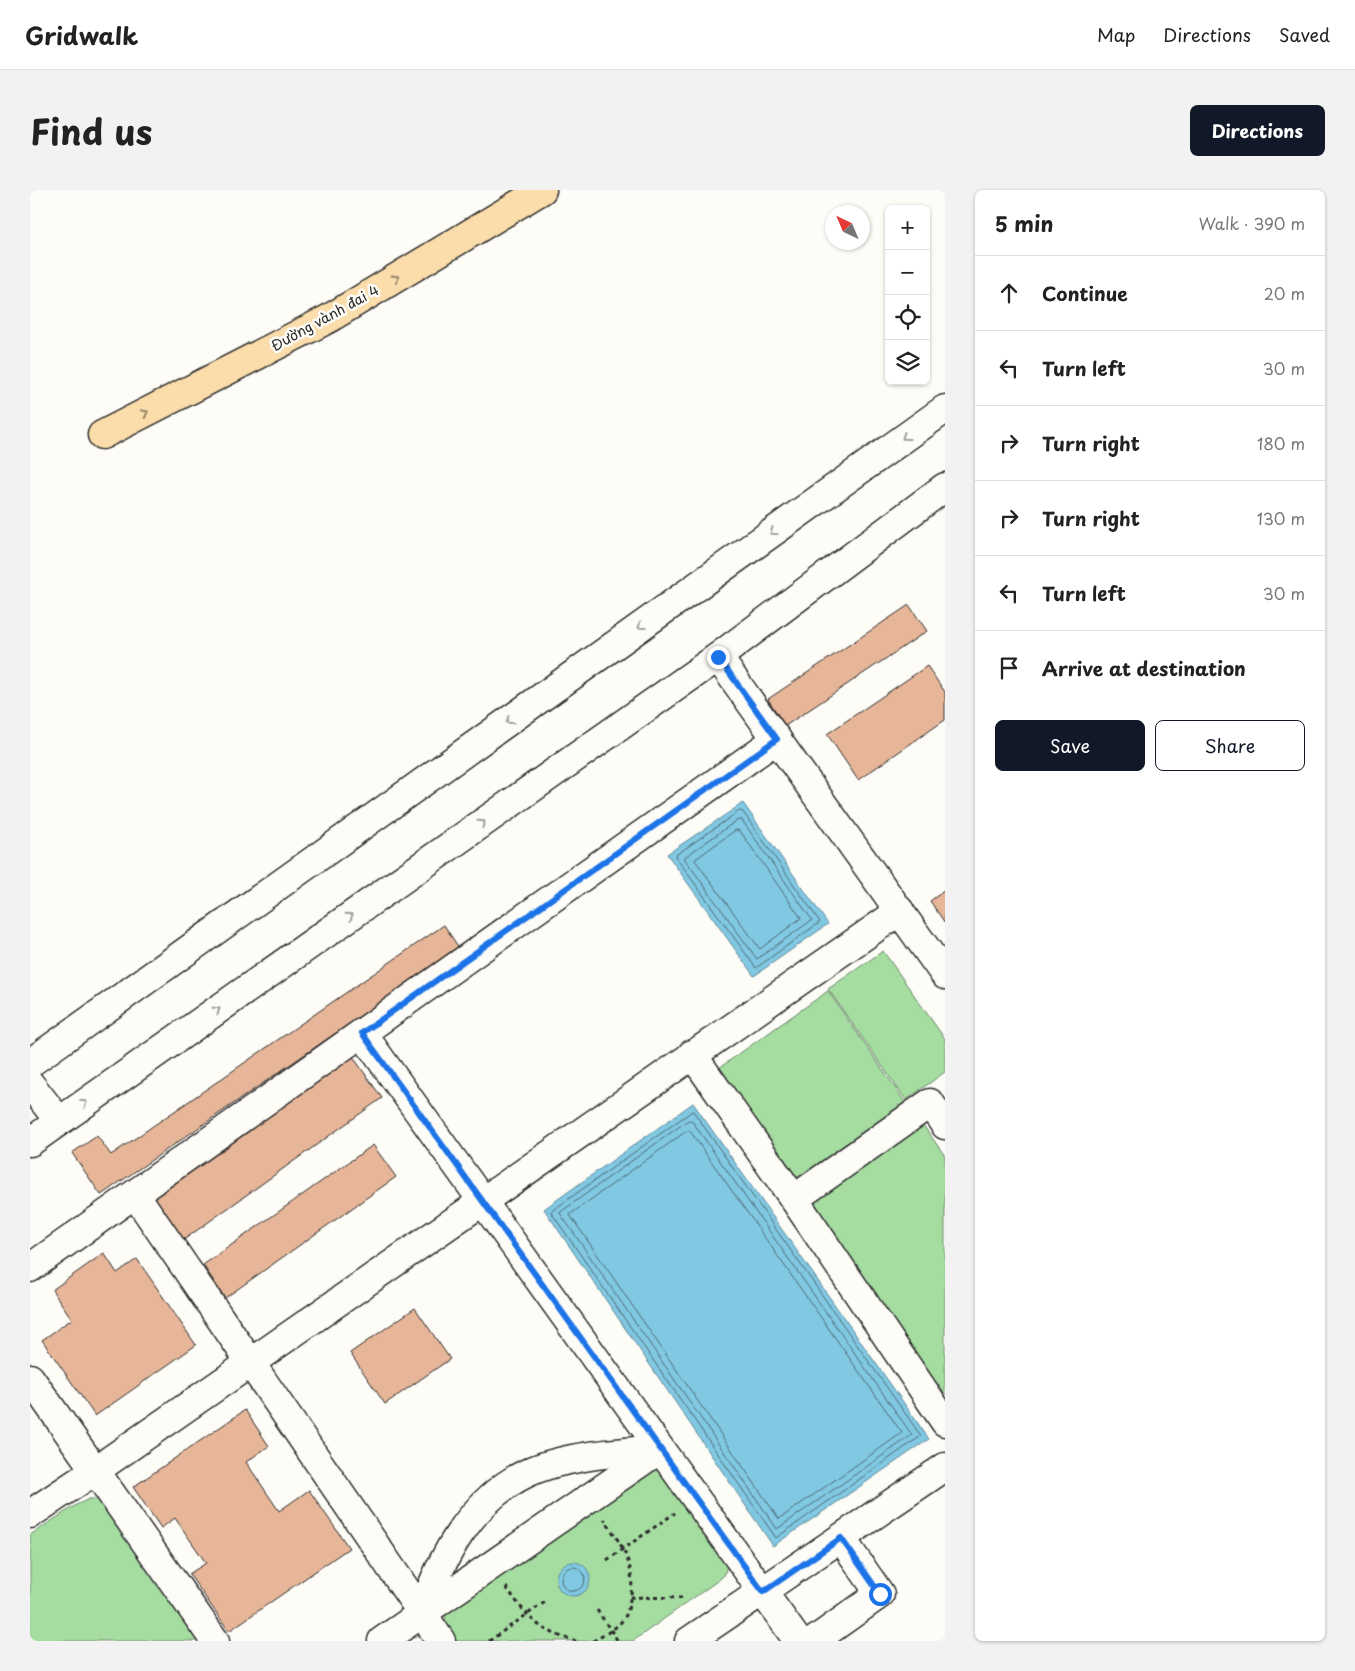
<!DOCTYPE html>
<meta charset="utf-8">
<style>
body{margin:0;font-family:"Playpen Sans",sans-serif;background:#f2f2f2;color:#222}
.controls{position:absolute;right:15px;top:15px;display:grid;overflow:hidden;border-radius:8px;box-shadow:0 1px 4px #0004}
.controls button{width:45px;height:45px;display:grid;place-items:center;padding:0;border:0;border-bottom:1px solid #e0e0e0;background:#fff;color:#222;font:25px sans-serif}
.compass{position:absolute;left:795px;top:15px;width:45px;height:45px;border-radius:50%;background:#fff;box-shadow:0 1px 4px #0004;rotate:316deg}
.stop{position:absolute;width:15px;height:15px;margin:-11px;border:4px solid #1a73e8;border-radius:50%;background:#fff}
.stop.end{background:#1a73e8;border-color:#fff;box-shadow:0 1px 5px #0008}
.list{margin:0;padding:0;list-style:none}
h2{display:flex;justify-content:space-between;align-items:center;height:65px;margin:0;padding:0 20px;font-size:21px}
h2 small{font-size:16px;font-weight:400;color:#767676}
.list li{display:grid;grid-template-columns:32px 1fr auto;gap:15px;align-items:center;box-sizing:border-box;height:75px;padding:0 20px;border-top:1px solid #e0e0e0}
.list b{display:block;font-size:19px;white-space:nowrap}
.list em{font-size:16px;font-style:normal;color:#767676}
.actions{display:flex;gap:10px;padding:15px 20px}
.actions a{flex:1;padding:11px 0;border:1px solid #111827;border-radius:8px;text-align:center;font-size:18px;color:#111827}
.actions .main{background:#111827;color:#fff}
.icon{flex:none;width:28px;height:28px;fill:none;stroke:currentColor;stroke-width:2;stroke-linecap:round;stroke-linejoin:round}
.map{position:relative;flex:none;width:915px;height:1451px;overflow:hidden;border-radius:8px}
header{display:flex;align-items:center;gap:30px;box-sizing:border-box;height:70px;padding:0 25px;background:#fff;border-bottom:1px solid #e0e0e0}
header strong{font-size:24px}
nav{display:flex;gap:28px;margin-inline-start:auto;font-size:18px}
.intro{display:flex;align-items:center;justify-content:space-between;box-sizing:border-box;height:120px;padding:0 30px}
h1{margin:0;font-size:35px}
.button{padding:12px 22px;border-radius:8px;background:#111827;color:#fff;font-size:18px;font-weight:700}
main{display:flex;gap:30px;padding:0 30px}
aside{flex:1;background:#fff;border-radius:8px;box-shadow:0 1px 4px #0004}
.map>svg:first-child{display:block}
</style>
<header>
<strong>Gridwalk</strong>
<nav><a>Map</a><a>Directions</a><a>Saved</a></nav>
</header>
<div class="intro"><h1>Find us</h1><a class="button">Directions</a></div>
<main>
<div class="map">
<svg width="915" height="1451" viewBox="0 0 915 1451">
<rect width="100%" height="100%" fill="#fdfcf7"/>
<filter id="ink" filterUnits="userSpaceOnUse"><feTurbulence type="fractalNoise" baseFrequency=".02" numOctaves="2"/><feDisplacementMap in="SourceGraphic" scale="10" xChannelSelector="R" yChannelSelector="G"/><feConvolveMatrix kernelMatrix="1 2 1 2 8 2 1 2 1" color-interpolation-filters="sRGB"/></filter>
<g filter="url(#ink)">
<g fill="#a5dda1" stroke="#688466">
<polygon points="853,761 915,849 915,882 876,910 798,799"/>
<polygon points="798,801 875,912 767,988 689,878"/>
<polygon points="893,935 915,966 915,1213 777,1015"/>
<path d="M629,1277L697,1374L695,1384L690,1389L603,1451H426C418,1440 412,1431 418,1417L618,1279Z"/>
<polygon points="59,1309 68,1309 74,1315 169,1451 0,1451 0,1345 46,1315"/>
</g>
<g fill="#81c8e2" stroke="#5f8999">
<polygon points="713,613 798,734 724,786 637,664"/>
<polygon points="663,913 899,1249 743,1356 514,1019"/>
<circle cx="543" cy="1389" r="17"/>
</g>
<g fill="none" stroke-linecap="round" stroke-linejoin="round">
<g stroke="#4d6a74" stroke-width="1">
<polygon points="710,621 713,622 790,732 726,778 645,666"/>
<polygon points="708,630 712,630 782,730 727,769 654,668"/>
<polygon points="706,640 710,641 771,728 730,759 665,670"/>
<polygon points="663,921 891,1246 746,1348 521,1022"/>
<polygon points="659,930 662,931 882,1245 747,1339 530,1023"/>
<polygon points="657,941 660,941 872,1243 749,1329 540,1025"/>
<circle cx="543" cy="1389" r="12"/>
</g>
</g>
<g fill="#e7b698" stroke="#2b2b2b">
<polygon points="879,415 897,441 755,536 738,509"/>
<polygon points="897,476 915,502 915,530 828,590 797,544"/>
<polygon points="915,700 915,733 900,711"/>
<polygon points="414,735 429,758 71,1005 42,963 67,946 81,965"/>
<polygon points="321,864 352,908 152,1051 120,1007"/>
<polygon points="343,955 366,987 195,1108 173,1075"/>
<polygon points="74,1063 87,1083 107,1069 166,1155 65,1226 12,1150 42,1129 22,1100"/>
<polygon points="385,1118 420,1169 355,1214 320,1163"/>
<polygon points="215,1220 239,1256 216,1272 249,1321 279,1300 319,1358 199,1441 159,1384 176,1373 145,1328 131,1338 103,1297"/>
</g>
<g fill="none" stroke-linecap="round" stroke-linejoin="round">
<defs>
<g id="minor">
<polyline points="688,467 915,785"/>
<polyline points="332,843 768,1451"/>
<polyline points="662,864 764,1009 915,1232"/>
<polyline points="0,873 915,219"/>
<polyline points="0,894 29,931"/>
<polyline points="0,952 688,467 915,297"/>
<polyline points="105,1004 411,1451"/>
<polyline points="764,1009 900,913 915,935"/>
<polyline points="0,1078 747,549"/>
<polyline points="0,1188 185,1451"/>
<polyline points="0,1324 69,1278 870,721"/>
<path d="M392,1423C411,1367 441,1310 497,1283C533,1266 589,1262 629,1259"/>
<polyline points="352,1451 630,1259"/>
<polyline points="659,1451 915,1277"/>
<polyline points="784,1451 850,1404 811,1348"/>
</g>
<polyline id="major" points="72,245 298,129 512,0"/>
</defs>
<use href="#minor" stroke="#2b2b2b" stroke-width="31"/>
<use href="#major" stroke="#2b2b2b" stroke-width="31"/>
<g stroke="#2b2b2b" stroke-width="3" stroke-dasharray="4 4" stroke-linecap="butt">
<polyline points="577,1370 645,1323"/>
<path d="M476,1397C499,1429 508,1441 546,1451"/>
<polyline points="600,1407 652,1408"/>
<polyline points="567,1420 588,1451"/>
<polyline points="459,1451 515,1412"/>
<path d="M563,1451C574,1445 590,1437 596,1425C598,1421 599,1415 600,1410C607,1377 592,1355 574,1329"/>
</g>
<use href="#minor" stroke="#fdfcf7" stroke-width="28"/>
<use href="#major" stroke="#fbddab" stroke-width="28"/>
</g>
<defs><path id="oneway-chevron" d="M-2-3.5L2.5 0L-2 3.5" fill="none" stroke-width="1.6" stroke-linecap="round" stroke-linejoin="round" transform="scale(1.25)"/></defs>
<g stroke="#93846b">
<use href="#oneway-chevron" transform="translate(366 88) rotate(-31)"/>
<use href="#oneway-chevron" transform="translate(115 223) rotate(-27)"/>
</g>
<g stroke="#9e9e9b">
<use href="#oneway-chevron" transform="translate(875 247) rotate(144)"/>
<use href="#oneway-chevron" transform="translate(743 342) rotate(144)"/>
<use href="#oneway-chevron" transform="translate(611 436) rotate(144)"/>
<use href="#oneway-chevron" transform="translate(479 531) rotate(144)"/>
<use href="#oneway-chevron" transform="translate(452 633) rotate(-35)"/>
<use href="#oneway-chevron" transform="translate(320 726) rotate(-35)"/>
<use href="#oneway-chevron" transform="translate(187 820) rotate(-35)"/>
<use href="#oneway-chevron" transform="translate(54 913) rotate(-35)"/>
</g>
</g>
<g fill="none" stroke-linecap="round" stroke-linejoin="round" filter="url(#ink)">
<polyline stroke="#1a73e8" stroke-width="6" points="688,467 747,549 332,843 733,1402 811,1348 850,1404"/>
</g>
<g text-anchor="middle" stroke-width="5" stroke-linejoin="round" paint-order="stroke">
<g font-size="14" fill="#2b2b2b" stroke="#fdfcf7">
<text transform="translate(295 128) rotate(-29)" y="5">Đường vành đai 4</text>
</g>
</g>
</svg>
<div class="controls">
<button>+</button>
<button>−</button>
<button><svg class="icon" aria-label="locate" viewBox="0 0 24 24"><circle cx="12" cy="12" r="6"/><path d="M12 2v4M12 18v4M2 12h4M18 12h4"/></svg></button>
<button><svg class="icon" aria-label="layers" viewBox="0 0 24 24"><path d="M12 4l9 5-9 5-9-5zM3 14l9 5 9-5"/></svg></button>
</div>
<svg class="compass" viewBox="-18 -18 36 36"><path d="M0-13l5 13h-10z" fill="#e53935"/><path d="M0 13l5-13h-10z" fill="#767676"/></svg>
<div class="stop" style="left:850px;top:1404px"></div>
<div class="stop end" style="left:688px;top:467px"></div>
</div>
<aside>
<h2>5 min<small>Walk · 390 m</small></h2>
<ul class="list">
<li><svg class="icon" aria-label="ahead" viewBox="0 0 24 24"><path d="M12 20V5M6 11l6-6 6 6"/></svg><div><b>Continue</b></div><em>20 m</em></li>
<li><svg class="icon" aria-label="left" viewBox="0 0 24 24"><path d="M17 20v-9H6M10 6l-5 5 5 5"/></svg><div><b>Turn left</b></div><em>30 m</em></li>
<li><svg class="icon" aria-label="right" viewBox="0 0 24 24"><path d="M7 20v-9h11M14 6l5 5-5 5"/></svg><div><b>Turn right</b></div><em>180 m</em></li>
<li><svg class="icon" aria-label="right" viewBox="0 0 24 24"><path d="M7 20v-9h11M14 6l5 5-5 5"/></svg><div><b>Turn right</b></div><em>130 m</em></li>
<li><svg class="icon" aria-label="left" viewBox="0 0 24 24"><path d="M17 20v-9H6M10 6l-5 5 5 5"/></svg><div><b>Turn left</b></div><em>30 m</em></li>
<li><svg class="icon" aria-label="arrive" viewBox="0 0 24 24"><path d="M6 21V4h12l-3 4 3 4H6"/></svg><div><b>Arrive at destination</b></div></li>
</ul>
<div class="actions"><a class="main">Save</a><a>Share</a></div>
</aside>
</main>
